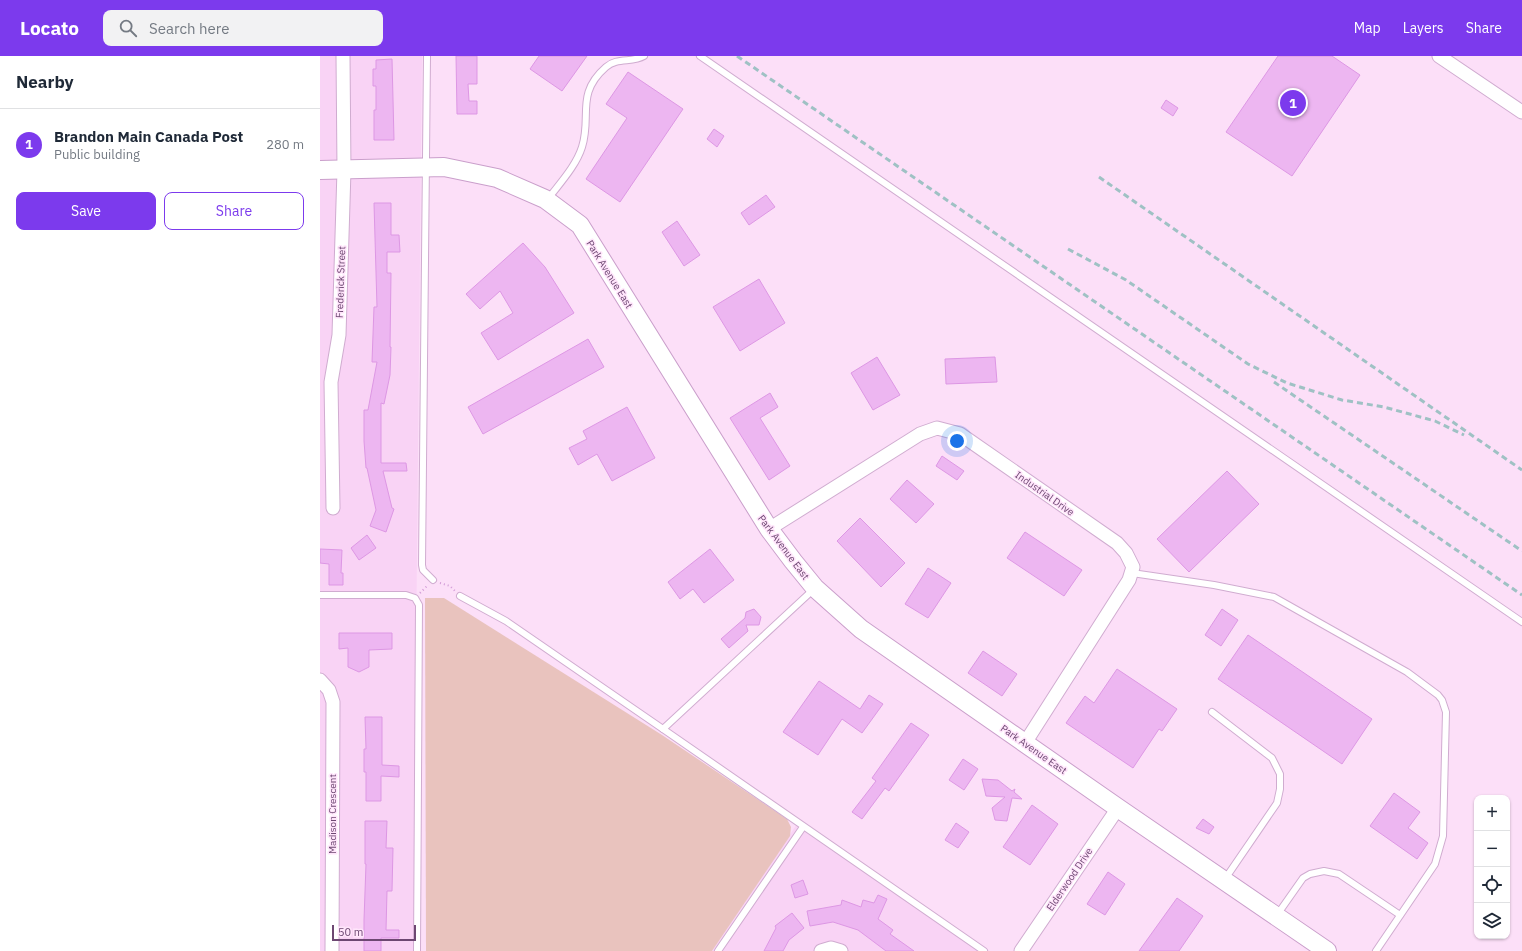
<!DOCTYPE html>
<meta charset="utf-8">
<style>
body{margin:0;font-family:"IBM Plex Sans",sans-serif;background:#f2f2f3;color:#1f2937}
.controls{position:absolute;right:12px;bottom:12px;display:grid;overflow:hidden;border-radius:8px;box-shadow:0 1px 3px #0004}
.controls button{width:36px;height:36px;display:grid;place-items:center;padding:0;border:0;border-bottom:1px solid #e0e1e3;background:#fff;color:#1f2937;font:20px sans-serif}
.scale{position:absolute;left:12px;bottom:10px;width:84px;box-sizing:border-box;padding-left:4px;border:2px solid #6d4772;border-top:0;font-size:11px;line-height:14px;white-space:nowrap;color:#6d4772;-webkit-text-stroke:3px #ffe5fb;paint-order:stroke}
.you{position:absolute;left:637px;top:385px;width:14px;height:14px;margin:-10px;border:3px solid #fff;border-radius:50%;background:#1a73e8;box-shadow:0 0 0 6px #1a73e833}
.badge{display:grid;place-items:center;width:26px;height:26px;border-radius:50%;background:#7c3aed;color:#fff;font-size:13px;font-weight:700}
.pin{position:absolute;translate:-50% -50%;border:2px solid #fff;box-shadow:0 1px 4px #0006}
.list{margin:0;padding:0;list-style:none}
h2{display:flex;justify-content:space-between;align-items:center;height:52px;margin:0;padding:0 16px;font-size:17px}
h2 small{font-size:13px;font-weight:400;color:#747a83}
.list li{display:grid;grid-template-columns:26px 1fr auto;gap:12px;align-items:center;box-sizing:border-box;height:72px;padding:0 16px;border-top:1px solid #e0e1e3}
.list b{display:block;font-size:15px;white-space:nowrap}
.list p{margin:0;font-size:13px;white-space:nowrap;color:#747a83}
.list em{font-size:13px;font-style:normal;color:#747a83}
.actions{display:flex;gap:8px;padding:12px 16px}
.actions a{flex:1;padding:9px 0;border:1px solid #7c3aed;border-radius:8px;text-align:center;font-size:14px;color:#7c3aed}
.actions .main{background:#7c3aed;color:#fff}
.icon{flex:none;width:22px;height:22px;fill:none;stroke:currentColor;stroke-width:2;stroke-linecap:round;stroke-linejoin:round}
.map{position:relative;flex:none;width:1202px;height:895px;overflow:hidden}
header{display:flex;align-items:center;gap:24px;box-sizing:border-box;height:56px;padding:0 20px;background:#7c3aed;color:#fff}
header strong{font-size:19px}
nav{display:flex;gap:22px;margin-inline-start:auto;font-size:14px}
.search{width:280px;height:36px;background:#f2f2f3;display:flex;align-items:center;gap:10px;box-sizing:border-box;padding:0 14px;border-radius:8px;color:#747a83;font-size:15px}
main{display:flex}
aside{flex:1;background:#fff}
.map>svg:first-child{display:block}
</style>
<header>
<strong>Locato</strong>
<div class="search"><svg class="icon" aria-label="search" viewBox="0 0 24 24"><circle cx="10" cy="10" r="6"/><path d="M15 15l6 6"/></svg>Search here</div>
<nav><a>Map</a><a>Layers</a><a>Share</a></nav>
</header>
<main>
<aside>
<h2>Nearby<small></small></h2>
<ul class="list">
<li><span class="badge">1</span><div><b>Brandon Main Canada Post</b><p>Public building</p></div><em>280 m</em></li>
</ul>
<div class="actions"><a class="main">Save</a><a>Share</a></div>
</aside>
<div class="map">
<svg width="1202" height="895" viewBox="0 0 1202 895">
<rect width="100%" height="100%" fill="#fcdff8"/>
<g fill="#f9d3f5">
<polygon points="0,0 102,0 93,895 0,895"/>
<polygon points="477,768 482,774 660,895 392,895"/>
</g>
<polygon fill="#e9c3be" points="105,542 124,542 342,679 467,763 471,771 470,780 392,895 106,895"/>
<g fill="#edb6f1" stroke="#dd97e4">
<polygon points="136,0 157,0 157,28 148,28 149,45 157,45 157,58 137,58"/>
<polygon points="219,0 267,0 242,35 210,13"/>
<polygon points="958,0 1012,0 1040,19 972,120 906,76"/>
<polygon points="72,3 74,84 54,84 54,54 56,54 56,30 53,30 53,13 56,13 56,4"/>
<polygon points="308,16 363,53 300,146 266,123 307,62 286,48"/>
<polygon points="846,44 858,52 853,60 841,52"/>
<polygon points="394,73 404,80 397,91 387,83"/>
<polygon points="446,139 455,151 429,169 421,157"/>
<polygon points="54,147 71,147 71,179 79,179 80,196 67,196 67,217 71,217 70,291 71,291 70,319 64,348 61,347 61,407 86,407 87,415 63,415 72,452 74,453 66,476 50,470 56,454 47,412 46,412 44,385 44,354 48,354 57,306 52,306 54,251 57,251"/>
<polygon points="357,165 380,199 364,210 342,176"/>
<polygon points="203,187 225,211 254,257 178,304 161,277 193,257 180,235 160,253 146,238"/>
<polygon points="439,223 465,267 420,295 393,251"/>
<polygon points="268,283 284,311 163,378 148,351"/>
<polygon points="557,301 580,339 553,354 531,317"/>
<polygon points="675,301 677,326 626,328 625,303"/>
<polygon points="450,337 458,351 440,362 470,410 449,424 410,362"/>
<polygon points="307,351 335,402 292,425 277,398 258,409 249,392 267,383 263,375"/>
<polygon points="622,400 644,415 637,424 616,410"/>
<polygon points="907,415 939,448 869,516 837,483"/>
<polygon points="587,424 614,448 596,467 570,443"/>
<polygon points="540,462 585,507 561,531 517,485"/>
<polygon points="705,476 762,514 744,540 687,502"/>
<polygon points="47,479 56,492 39,504 31,492"/>
<polygon points="0,493 22,494 21,517 23,517 23,529 9,529 9,508 0,507"/>
<polygon points="390,493 414,524 384,547 373,533 360,543 348,526"/>
<polygon points="608,512 631,527 608,562 585,548"/>
<polygon points="434,553 441,561 439,569 426,569 428,575 409,592 401,583 425,562 426,556"/>
<polygon points="902,553 918,564 901,590 885,579"/>
<polygon points="19,577 72,577 72,593 49,594 49,611 39,616 28,611 28,592 19,593"/>
<polygon points="928,579 1052,663 1022,708 898,623"/>
<polygon points="663,595 697,618 682,640 648,617"/>
<polygon points="797,613 857,653 842,675 839,673 813,712 746,667 765,640 774,647"/>
<polygon points="499,625 540,653 549,639 563,648 542,677 522,663 498,699 463,676"/>
<polygon points="45,661 62,661 62,709 79,710 79,721 61,720 61,745 46,745 46,716 44,716 44,693 46,693"/>
<polygon points="591,667 609,679 569,735 565,732 542,763 532,756 556,725 552,722"/>
<polygon points="643,703 658,713 644,734 629,724"/>
<polygon points="662,723 678,724 692,735 695,733 694,736 702,743 692,742 687,765 675,764 672,752 685,741 666,740"/>
<polygon points="1074,737 1100,756 1088,772 1108,787 1097,803 1050,770"/>
<polygon points="712,749 738,768 710,809 683,791"/>
<polygon points="883,763 894,771 889,778 876,772"/>
<polygon points="45,765 67,765 66,792 73,792 72,835 67,835 66,874 79,874 79,882 61,882 61,895 44,895 44,864 46,808 45,808"/>
<polygon points="636,767 649,776 638,792 625,784"/>
<polygon points="788,816 805,828 785,859 767,848"/>
<polygon points="483,824 488,838 475,842 471,829"/>
<polygon points="558,839 567,843 558,863 573,874 570,878 594,895 566,895 538,874 513,866 490,870 487,855 521,849 522,844 541,851 543,844 554,847"/>
<polygon points="857,842 883,860 859,895 819,895"/>
<polygon points="472,857 484,872 469,884 463,895 444,895 456,872 455,870"/>
</g>
<g fill="none" stroke-linecap="round" stroke-linejoin="round">
<defs>
<g id="lane">
<polyline points="107,0 102,509 103,514 113,524"/>
<polyline points="380,0 1202,566"/>
<path d="M228,143C240,127 256,110 262,91C272,60 255,38 286,11C297,1 312,7 324,0"/>
<polyline points="812,517 894,529 954,541 1087,616 1118,639 1122,644 1126,656 1123,780 1115,808 1056,895"/>
<polyline points="494,533 343,673 664,895"/>
<polyline points="0,539 86,539 95,542 99,549 97,895"/>
<polyline points="140,540 186,565 343,673"/>
<polyline points="892,656 952,702 960,718 960,733 957,747 905,823"/>
<polyline points="957,859 983,822 990,818 1004,815 1019,818 1080,859"/>
<polyline points="398,895 483,771"/>
</g>
<g id="street">
<polyline points="1119,0 1202,56"/>
<polyline points="13,452 11,326 19,279 24,114 23,0"/>
<polyline points="449,473 600,378 617,372 640,378 797,487 806,497 813,511 809,524 705,687"/>
<polyline points="0,624 9,634 13,646 12,895"/>
<polyline points="501,895 511,892 521,895"/>
<polyline points="701,895 798,752"/>
</g>
<polyline id="secondary" points="0,114 124,111 177,122 225,143 260,169 449,473 473,505 495,532 541,573 798,752 1007,895"/>
</defs>
<use href="#lane" stroke="#d0acd0" stroke-width="8"/>
<use href="#street" stroke="#d0acd0" stroke-width="15"/>
<use href="#secondary" stroke="#ca9fcb" stroke-width="20"/>
<g stroke="#d19ad6" stroke-width="2" stroke-dasharray="1 3" stroke-linecap="butt">
<polyline points="120,527 130,530 135,535"/>
<polyline points="100,537 108,529"/>
</g>
<use href="#lane" stroke="#fff" stroke-width="6"/>
<use href="#street" stroke="#fff" stroke-width="13"/>
<use href="#secondary" stroke="#fff" stroke-width="18"/>
<g stroke="#9fc1c4" stroke-width="3" stroke-dasharray="6 4" stroke-linecap="butt">
<polyline points="417,0 1202,539"/>
<polyline points="779,121 1202,414"/>
<polyline points="748,193 806,224 928,308 967,327 1022,344 1064,351 1115,365 1144,379"/>
<polyline points="954,326 1202,495"/>
</g>
</g>
<g text-anchor="middle" stroke-width="3" stroke-linejoin="round" paint-order="stroke">
<g font-size="10" fill="#6d4772" stroke="#ffe5fb">
<text transform="translate(290 218) rotate(58)" y="4">Park Avenue East</text>
<text transform="translate(20 226) rotate(-88)" y="4">Frederick Street</text>
<text transform="translate(725 437) rotate(35)" y="4">Industrial Drive</text>
<text transform="translate(464 491) rotate(53)" y="4">Park Avenue East</text>
<text transform="translate(714 693) rotate(35)" y="4">Park Avenue East</text>
<text transform="translate(12 758) rotate(-90)" y="4">Madison Crescent</text>
<text transform="translate(749 823) rotate(-56)" y="4">Elderwood Drive</text>
</g>
</g>
</svg>
<div class="controls">
<button>+</button>
<button>−</button>
<button><svg class="icon" aria-label="locate" viewBox="0 0 24 24"><circle cx="12" cy="12" r="6"/><path d="M12 2v4M12 18v4M2 12h4M18 12h4"/></svg></button>
<button><svg class="icon" aria-label="layers" viewBox="0 0 24 24"><path d="M12 4l9 5-9 5-9-5zM3 14l9 5 9-5"/></svg></button>
</div>
<div class="scale">50 m</div>
<div class="you"></div>
<div class="pin badge" style="left:973px;top:47px">1</div>
</div>
</main>
